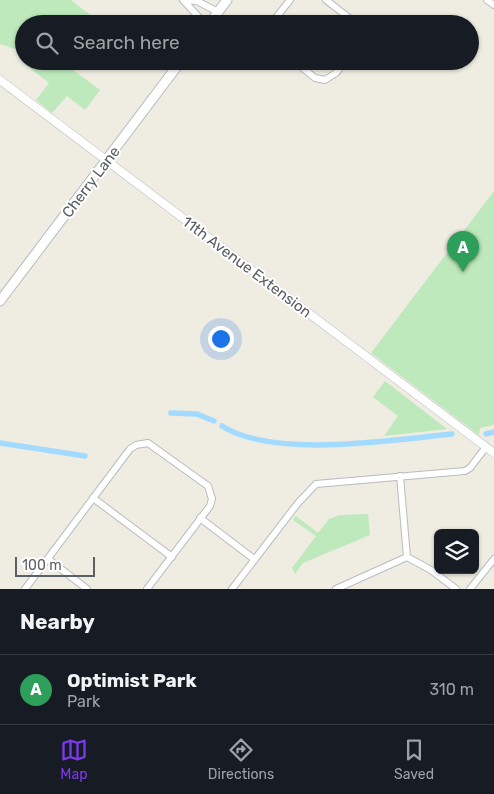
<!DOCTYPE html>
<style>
body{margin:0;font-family:Rubik,sans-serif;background:#242831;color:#f1f3f6}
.controls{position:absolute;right:15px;bottom:15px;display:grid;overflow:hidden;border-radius:8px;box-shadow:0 1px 4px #0004}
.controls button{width:45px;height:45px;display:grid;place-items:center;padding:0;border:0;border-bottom:1px solid #363941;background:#171b24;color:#f1f3f6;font:25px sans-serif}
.scale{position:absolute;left:15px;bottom:12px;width:80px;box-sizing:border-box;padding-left:5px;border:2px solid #5b6065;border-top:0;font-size:14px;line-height:18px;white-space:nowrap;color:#5b6065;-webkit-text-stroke:4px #fff;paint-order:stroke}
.you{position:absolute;left:220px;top:338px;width:18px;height:18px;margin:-12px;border:4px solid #fff;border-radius:50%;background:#1a73e8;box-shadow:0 0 0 8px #1a73e833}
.badge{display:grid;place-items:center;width:32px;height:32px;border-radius:50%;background:#7c3aed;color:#fff;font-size:16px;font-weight:700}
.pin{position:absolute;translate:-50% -41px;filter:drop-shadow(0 1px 2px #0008)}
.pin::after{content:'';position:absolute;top:26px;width:18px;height:15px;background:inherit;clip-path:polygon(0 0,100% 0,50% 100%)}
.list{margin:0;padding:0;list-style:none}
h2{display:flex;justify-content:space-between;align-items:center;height:65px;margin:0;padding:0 20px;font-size:21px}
h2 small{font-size:16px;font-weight:400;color:#9ea1a6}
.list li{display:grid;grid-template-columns:32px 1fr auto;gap:15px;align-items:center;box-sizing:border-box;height:70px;padding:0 20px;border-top:1px solid #363941}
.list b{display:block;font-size:19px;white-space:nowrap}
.list p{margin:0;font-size:16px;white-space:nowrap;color:#9ea1a6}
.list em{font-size:16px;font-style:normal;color:#9ea1a6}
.icon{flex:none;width:28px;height:28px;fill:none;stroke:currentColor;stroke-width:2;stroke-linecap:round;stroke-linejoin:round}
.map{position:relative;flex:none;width:494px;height:589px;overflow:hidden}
.search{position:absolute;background:#171b24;box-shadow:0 1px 4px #0004;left:15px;right:15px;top:15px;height:55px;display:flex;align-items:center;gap:12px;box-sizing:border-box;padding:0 18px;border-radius:28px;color:#9ea1a6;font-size:19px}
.sheet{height:135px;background:#171b24}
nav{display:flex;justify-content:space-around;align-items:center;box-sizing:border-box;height:70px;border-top:1px solid #363941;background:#171b24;font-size:14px;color:#9ea1a6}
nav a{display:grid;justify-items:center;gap:2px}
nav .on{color:#7c3aed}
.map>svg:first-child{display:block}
</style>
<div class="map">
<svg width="494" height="589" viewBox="0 0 494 589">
<rect width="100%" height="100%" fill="#efece2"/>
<g fill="#bee9bc">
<polygon points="0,0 71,0 102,24 24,24 24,52 0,44"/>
<polygon points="27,64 47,69 65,64 100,90 85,110 67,96 52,113 36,100 49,83 26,65"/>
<polygon points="494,191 494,425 480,428 479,435 371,353"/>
<polygon points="385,381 447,429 384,436 398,416 373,397"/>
<polygon points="368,514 370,535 303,563 295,574 292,568 316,536 293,520 296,516 318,533 329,519 340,515"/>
</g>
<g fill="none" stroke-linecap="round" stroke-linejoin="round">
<g stroke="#a2dbff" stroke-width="5.5">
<polyline points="171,413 197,414 214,421"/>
<path d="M222,426C273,459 392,440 452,434"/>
<polyline points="486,434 494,432"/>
<polyline points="0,443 85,456"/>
</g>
<defs>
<g id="minor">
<polyline points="326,0 357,24"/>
<polyline points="487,0 494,5"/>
<polyline points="205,24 183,0 197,1 218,12"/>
<polyline points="271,24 290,0"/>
<polyline points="294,61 315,78 325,80 336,73 345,61"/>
<polyline points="400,476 407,557"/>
<polyline points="93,498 172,557"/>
<polyline points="200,518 254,559"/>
<polyline points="48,559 87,589"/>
<polyline points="25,589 130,449 136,445 148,443 208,486 212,499 210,506 147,589"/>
<polyline points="232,589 298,503 316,484 465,471 470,468 486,447"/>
<polyline points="336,589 407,557 431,570 456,589"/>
<polyline points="470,589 494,559"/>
</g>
<polyline id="tertiary" points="0,80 494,453"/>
<g id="secondary">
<polyline points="209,24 227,0"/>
<polyline points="0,301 181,61"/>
</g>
</defs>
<use href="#minor" stroke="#b8bbc0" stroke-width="8"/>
<use href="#tertiary" stroke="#b8bbc0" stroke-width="9"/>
<use href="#secondary" stroke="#b6bac0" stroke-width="11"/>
<use href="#minor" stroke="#fff" stroke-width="6"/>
<use href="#tertiary" stroke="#fff" stroke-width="8"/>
<use href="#secondary" stroke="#fff" stroke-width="9"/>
</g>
<g text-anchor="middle" stroke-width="4" stroke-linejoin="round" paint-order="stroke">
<g font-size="15" fill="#5b6065" stroke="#fff">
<text transform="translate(91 182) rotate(-53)" y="5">Cherry Lane</text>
<text transform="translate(247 267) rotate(37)" y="5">11th Avenue Extension</text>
</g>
</g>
</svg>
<div class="controls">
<button><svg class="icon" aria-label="layers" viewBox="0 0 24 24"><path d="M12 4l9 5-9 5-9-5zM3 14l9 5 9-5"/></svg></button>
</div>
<div class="scale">100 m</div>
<div class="you"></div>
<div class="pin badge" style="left:463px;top:272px;background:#2e9e5b">A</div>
<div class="search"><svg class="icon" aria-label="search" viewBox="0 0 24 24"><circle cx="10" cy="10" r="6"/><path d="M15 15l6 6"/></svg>Search here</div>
</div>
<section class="sheet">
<h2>Nearby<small></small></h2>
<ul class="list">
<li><span class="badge" style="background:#2e9e5b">A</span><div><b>Optimist Park</b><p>Park</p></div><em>310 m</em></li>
</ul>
</section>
<nav>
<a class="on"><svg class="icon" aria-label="map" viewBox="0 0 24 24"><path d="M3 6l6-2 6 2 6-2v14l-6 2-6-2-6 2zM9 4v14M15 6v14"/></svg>Map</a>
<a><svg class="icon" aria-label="directions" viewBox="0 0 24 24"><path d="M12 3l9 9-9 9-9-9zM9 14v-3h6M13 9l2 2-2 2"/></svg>Directions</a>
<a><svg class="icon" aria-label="saved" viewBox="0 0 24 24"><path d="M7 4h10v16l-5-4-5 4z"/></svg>Saved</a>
</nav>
